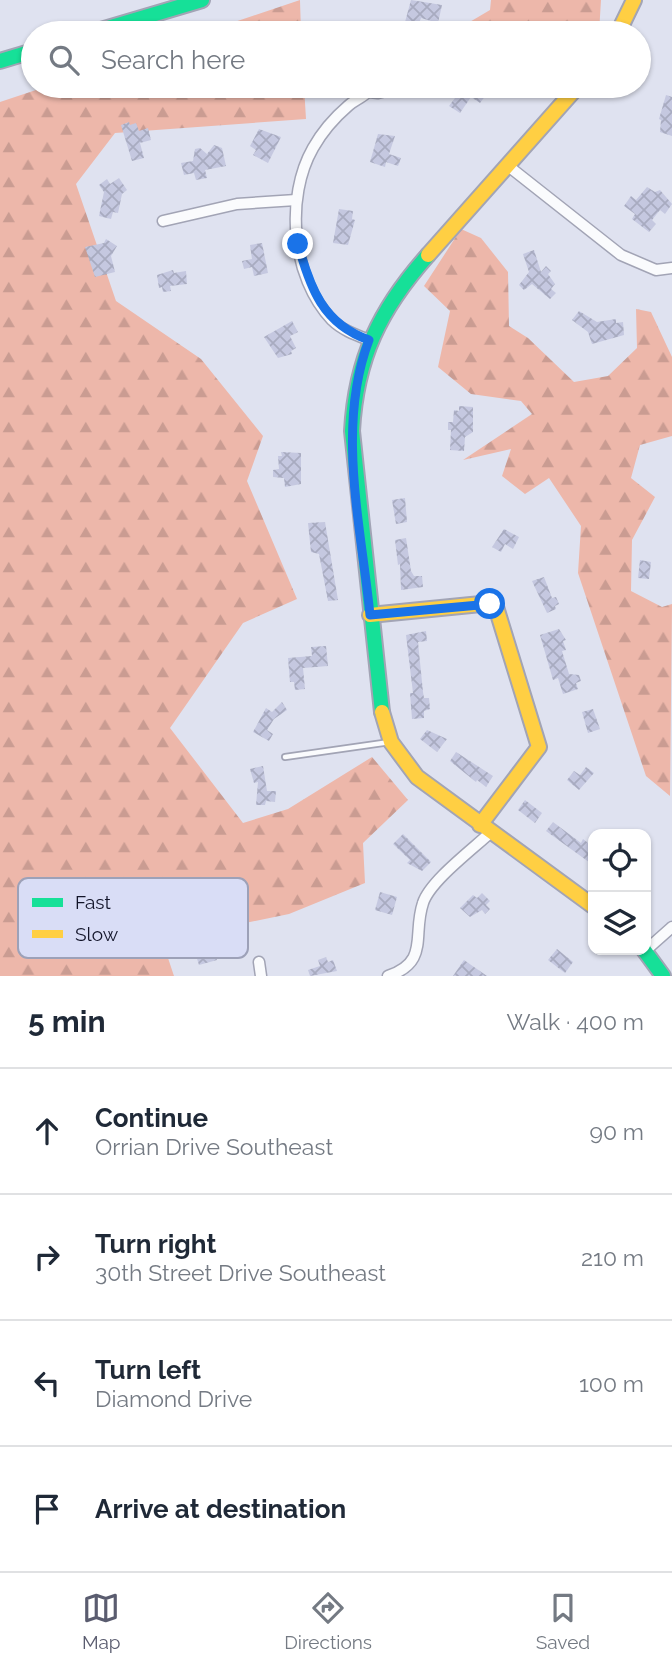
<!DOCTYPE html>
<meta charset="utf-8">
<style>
body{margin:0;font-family:Raleway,sans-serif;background:#f6f6f7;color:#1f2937}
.controls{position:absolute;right:21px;bottom:21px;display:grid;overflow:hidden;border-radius:14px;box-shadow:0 2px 5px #0004}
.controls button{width:63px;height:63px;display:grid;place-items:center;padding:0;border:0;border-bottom:2px solid #e0e1e3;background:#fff;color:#1f2937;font:35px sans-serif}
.stop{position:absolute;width:21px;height:21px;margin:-16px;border:5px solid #1a73e8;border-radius:50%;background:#fff}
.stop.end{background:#1a73e8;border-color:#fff;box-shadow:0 2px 7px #0008}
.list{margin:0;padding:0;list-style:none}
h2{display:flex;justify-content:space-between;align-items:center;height:91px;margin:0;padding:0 28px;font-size:30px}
h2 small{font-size:23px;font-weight:400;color:#747a83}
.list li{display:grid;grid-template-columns:46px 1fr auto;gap:21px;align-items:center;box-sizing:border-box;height:126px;padding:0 28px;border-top:2px solid #e0e1e3}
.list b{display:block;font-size:26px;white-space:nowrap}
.list p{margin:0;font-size:23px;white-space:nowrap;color:#747a83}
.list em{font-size:23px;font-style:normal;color:#747a83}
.icon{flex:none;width:38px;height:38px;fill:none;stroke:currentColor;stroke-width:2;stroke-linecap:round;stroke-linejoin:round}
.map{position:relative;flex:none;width:672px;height:976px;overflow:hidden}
.search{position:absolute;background:#fff;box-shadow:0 2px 5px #0004;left:21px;right:21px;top:21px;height:77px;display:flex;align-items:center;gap:18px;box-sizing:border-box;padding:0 24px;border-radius:38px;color:#747a83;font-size:26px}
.sheet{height:595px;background:#fff}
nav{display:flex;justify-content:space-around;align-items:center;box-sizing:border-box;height:98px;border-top:2px solid #e0e1e3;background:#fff;font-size:19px;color:#747a83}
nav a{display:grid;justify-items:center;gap:4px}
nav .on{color:#5a5c6f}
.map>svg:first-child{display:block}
</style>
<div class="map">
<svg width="672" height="976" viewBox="0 0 672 976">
<defs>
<pattern id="forest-firs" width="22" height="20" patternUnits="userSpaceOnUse" patternTransform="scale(1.75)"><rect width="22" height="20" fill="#edb7aa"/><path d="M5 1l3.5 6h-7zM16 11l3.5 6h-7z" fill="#ca9c92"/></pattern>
<pattern id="building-cross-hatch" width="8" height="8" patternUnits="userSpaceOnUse" patternTransform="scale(1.75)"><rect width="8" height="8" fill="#c5c8e0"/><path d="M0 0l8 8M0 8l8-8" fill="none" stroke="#a8abc0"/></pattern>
</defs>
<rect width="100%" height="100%" fill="#dfe2f0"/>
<g fill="url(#forest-firs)">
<polygon points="300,0 301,33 202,33"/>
<polygon points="491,0 601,0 599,33 451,33 490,10"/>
<polygon points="48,86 304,86 306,119 115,133 76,184 116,301 201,359 263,436 247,481 297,599 243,623 170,728 243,823 288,809 372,757 408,800 363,843 365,883 289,914 162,940 174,976 0,976 0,102"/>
<polygon points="461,229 481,238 508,272 509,326 528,338 574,382 608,376 637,348 636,309 651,312 672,357 672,436 640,445 631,478 655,497 632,540 631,591 662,607 672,604 670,796 646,776 578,573 581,526 549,478 525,494 502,476 511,449 463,460 532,414 521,401 471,394 438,367 450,311 424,286"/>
</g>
<g fill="url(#building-cross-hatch)">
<polygon points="411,0 442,5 438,23 421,18 418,26 405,22"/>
<polygon points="460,86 479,86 486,95 480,103 471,97 460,113 449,106 461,90"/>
<polygon points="666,95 672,97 672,136 660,132 661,120 659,119"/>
<polygon points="129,122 130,125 136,123 139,131 148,128 151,140 140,143 144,158 132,161 121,125"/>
<polygon points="259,129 281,137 268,163 253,155 256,150 250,146"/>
<polygon points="378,134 395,136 389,154 401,158 398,166 386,162 385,167 370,162"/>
<polygon points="214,145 222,148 226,166 205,170 207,178 196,180 194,173 184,175 181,163 193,161 195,149 200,148 207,154"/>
<polygon points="119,178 127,190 122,194 118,213 113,212 111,219 99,216 104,192 99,185 107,179 110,184"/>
<polygon points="647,187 655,192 660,190 672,204 665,214 660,210 652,220 656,224 649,232 632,219 635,214 624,206 631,196 636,200"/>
<polygon points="339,209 353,211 352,219 355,220 348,245 333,243"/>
<polygon points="106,239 117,246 111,256 115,272 95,277 85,247 104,243"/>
<polygon points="262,243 268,273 254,276 252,267 244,269 242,261 252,259 250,245"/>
<polygon points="534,250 541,272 546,266 551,271 548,274 555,284 551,289 556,293 550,299 532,284 524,290 519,285 529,272 523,254"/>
<polygon points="173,270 174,273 186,271 187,284 170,286 171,291 163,292 162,287 159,288 157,275"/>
<polygon points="579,311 597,322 616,319 616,323 623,322 624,335 592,344 588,332 572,320"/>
<polygon points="292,321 298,332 290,336 296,348 291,351 292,354 278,358 264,337"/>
<polygon points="459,406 473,407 473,432 465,437 464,451 450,450 451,430 448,430 448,422 453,422 454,410 459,411"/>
<polygon points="281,452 301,453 301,484 285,487 284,478 273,477 273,470 279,469 278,456 282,456"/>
<polygon points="405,498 407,522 396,524 392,500"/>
<polygon points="325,522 338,600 328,601 319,554 311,552 308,523"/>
<polygon points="504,529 519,537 513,549 505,544 501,552 492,547"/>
<polygon points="406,538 411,571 414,576 422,576 423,587 401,590 400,564 398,565 395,540"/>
<polygon points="640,560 651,562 649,579 638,578"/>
<polygon points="544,577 552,598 556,597 559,604 555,606 556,609 547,613 532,581"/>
<polygon points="559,629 566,640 563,641 566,650 562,651 569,674 579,675 581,681 576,683 578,689 563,694 558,678 553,680 540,635"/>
<polygon points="426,631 427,641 418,642 423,692 424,698 429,698 430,709 424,711 424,718 412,719 410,693 413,693 406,635"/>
<polygon points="326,646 328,666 303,668 305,689 295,690 294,682 290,682 288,658 312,656 311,647"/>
<polygon points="282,702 287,710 274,719 267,730 273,734 269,741 253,732 266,708 272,712"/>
<polygon points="593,709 600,729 588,733 582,712"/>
<polygon points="427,730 447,739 437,752 420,739"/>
<polygon points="456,752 493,776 486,787 477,780 476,782 450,761"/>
<polygon points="263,766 267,791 276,791 275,802 266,801 265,805 256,805 258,782 254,783 250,769"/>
<polygon points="586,767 594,773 579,790 567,780 574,771 580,775"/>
<polygon points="525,800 542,813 535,823 518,810"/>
<polygon points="553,822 581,843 583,839 592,846 589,850 593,853 593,865 546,831"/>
<polygon points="403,834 431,862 422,871 407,863 410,860 393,844"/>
<polygon points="380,892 397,897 392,915 375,910"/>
<polygon points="482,893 490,901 486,905 490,909 485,914 482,910 470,917 460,908 473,895 477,898"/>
<polygon points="210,938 217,960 199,965 192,943"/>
<polygon points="557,949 573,962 565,973 548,960"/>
<polygon points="326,957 328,962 333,960 337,971 310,976 308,970 320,966 318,960"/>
<polygon points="464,960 487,976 453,976"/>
</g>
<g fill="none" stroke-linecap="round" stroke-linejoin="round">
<defs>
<polyline id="lane" points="285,757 390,742"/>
<g id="street">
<polyline points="369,92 378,93 405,86"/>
<polyline points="507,165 621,255 656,270 672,268"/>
<polyline points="163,221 237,204 296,200"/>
<path d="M369,340C356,335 342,330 332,320C291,277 285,197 313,148C322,132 334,118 348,106C356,99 367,96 372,86"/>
<polyline points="645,951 672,927"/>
<polyline points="259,962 261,976"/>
<path d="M388,976C430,962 412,935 423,903C430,881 473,849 491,832"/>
</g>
<g id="fast">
<polyline points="91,33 202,0"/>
<polyline points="0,61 33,51"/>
<path d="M382,712L352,431C356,358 380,309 428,255"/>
<polyline points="644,950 663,976"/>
</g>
<g id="slow">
<polyline points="618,33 634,0"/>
<polyline points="428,255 578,86"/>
<polyline points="370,615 481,604 496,607 539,747 480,825"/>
<polyline points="382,712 391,742 417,777 593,906"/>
</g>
</defs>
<use href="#lane" stroke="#a2a4b5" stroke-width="8"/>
<use href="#street" stroke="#a2a4b5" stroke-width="13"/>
<use href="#fast" stroke="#a2a4b5" stroke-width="18"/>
<use href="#slow" stroke="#a2a4b5" stroke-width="18"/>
<use href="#lane" stroke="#fafbfd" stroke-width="4.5"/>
<use href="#street" stroke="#fafbfd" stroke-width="10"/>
<use href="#fast" stroke="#16e098" stroke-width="14"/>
<use href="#slow" stroke="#ffcf43" stroke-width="14"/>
</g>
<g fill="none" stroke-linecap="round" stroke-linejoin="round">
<path stroke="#1a73e8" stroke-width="9" d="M298,244C310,288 323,324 369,340C336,427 361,525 370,615L490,604"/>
</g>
<rect x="18" y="878" width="230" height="80" rx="10" fill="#d9ddf6" stroke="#9da1b8" stroke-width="2"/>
<rect x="32" y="898" width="31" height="9" fill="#16e098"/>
<rect x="32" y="930" width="31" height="8" fill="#ffcf43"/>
<g font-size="19" fill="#121429">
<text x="75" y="909">Fast</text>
<text x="75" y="941">Slow</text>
</g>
</svg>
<div class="controls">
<button><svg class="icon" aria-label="locate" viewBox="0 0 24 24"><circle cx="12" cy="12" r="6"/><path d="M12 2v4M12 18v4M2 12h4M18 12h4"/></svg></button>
<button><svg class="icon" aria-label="layers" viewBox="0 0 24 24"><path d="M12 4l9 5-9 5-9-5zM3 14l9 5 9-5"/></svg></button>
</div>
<div class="stop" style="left:490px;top:604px"></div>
<div class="stop end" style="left:298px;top:244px"></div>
<div class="search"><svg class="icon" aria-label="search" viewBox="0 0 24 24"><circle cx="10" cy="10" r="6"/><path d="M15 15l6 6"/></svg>Search here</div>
</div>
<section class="sheet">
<h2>5 min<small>Walk · 400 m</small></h2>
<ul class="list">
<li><svg class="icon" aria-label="ahead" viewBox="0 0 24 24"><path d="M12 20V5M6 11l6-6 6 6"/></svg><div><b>Continue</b><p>Orrian Drive Southeast</p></div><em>90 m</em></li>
<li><svg class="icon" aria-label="right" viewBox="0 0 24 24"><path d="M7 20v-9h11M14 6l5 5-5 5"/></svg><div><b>Turn right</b><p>30th Street Drive Southeast</p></div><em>210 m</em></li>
<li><svg class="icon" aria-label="left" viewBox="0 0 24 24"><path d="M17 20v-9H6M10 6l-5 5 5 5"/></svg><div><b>Turn left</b><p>Diamond Drive</p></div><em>100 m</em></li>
<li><svg class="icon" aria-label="arrive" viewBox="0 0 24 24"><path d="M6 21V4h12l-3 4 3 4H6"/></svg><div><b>Arrive at destination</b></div></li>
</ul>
</section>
<nav>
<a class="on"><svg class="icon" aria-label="map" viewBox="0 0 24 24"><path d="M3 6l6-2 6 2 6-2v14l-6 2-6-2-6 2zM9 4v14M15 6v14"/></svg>Map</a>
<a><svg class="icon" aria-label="directions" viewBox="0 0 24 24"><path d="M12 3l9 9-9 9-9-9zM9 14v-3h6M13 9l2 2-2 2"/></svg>Directions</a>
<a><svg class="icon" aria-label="saved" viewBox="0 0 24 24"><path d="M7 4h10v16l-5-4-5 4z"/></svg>Saved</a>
</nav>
